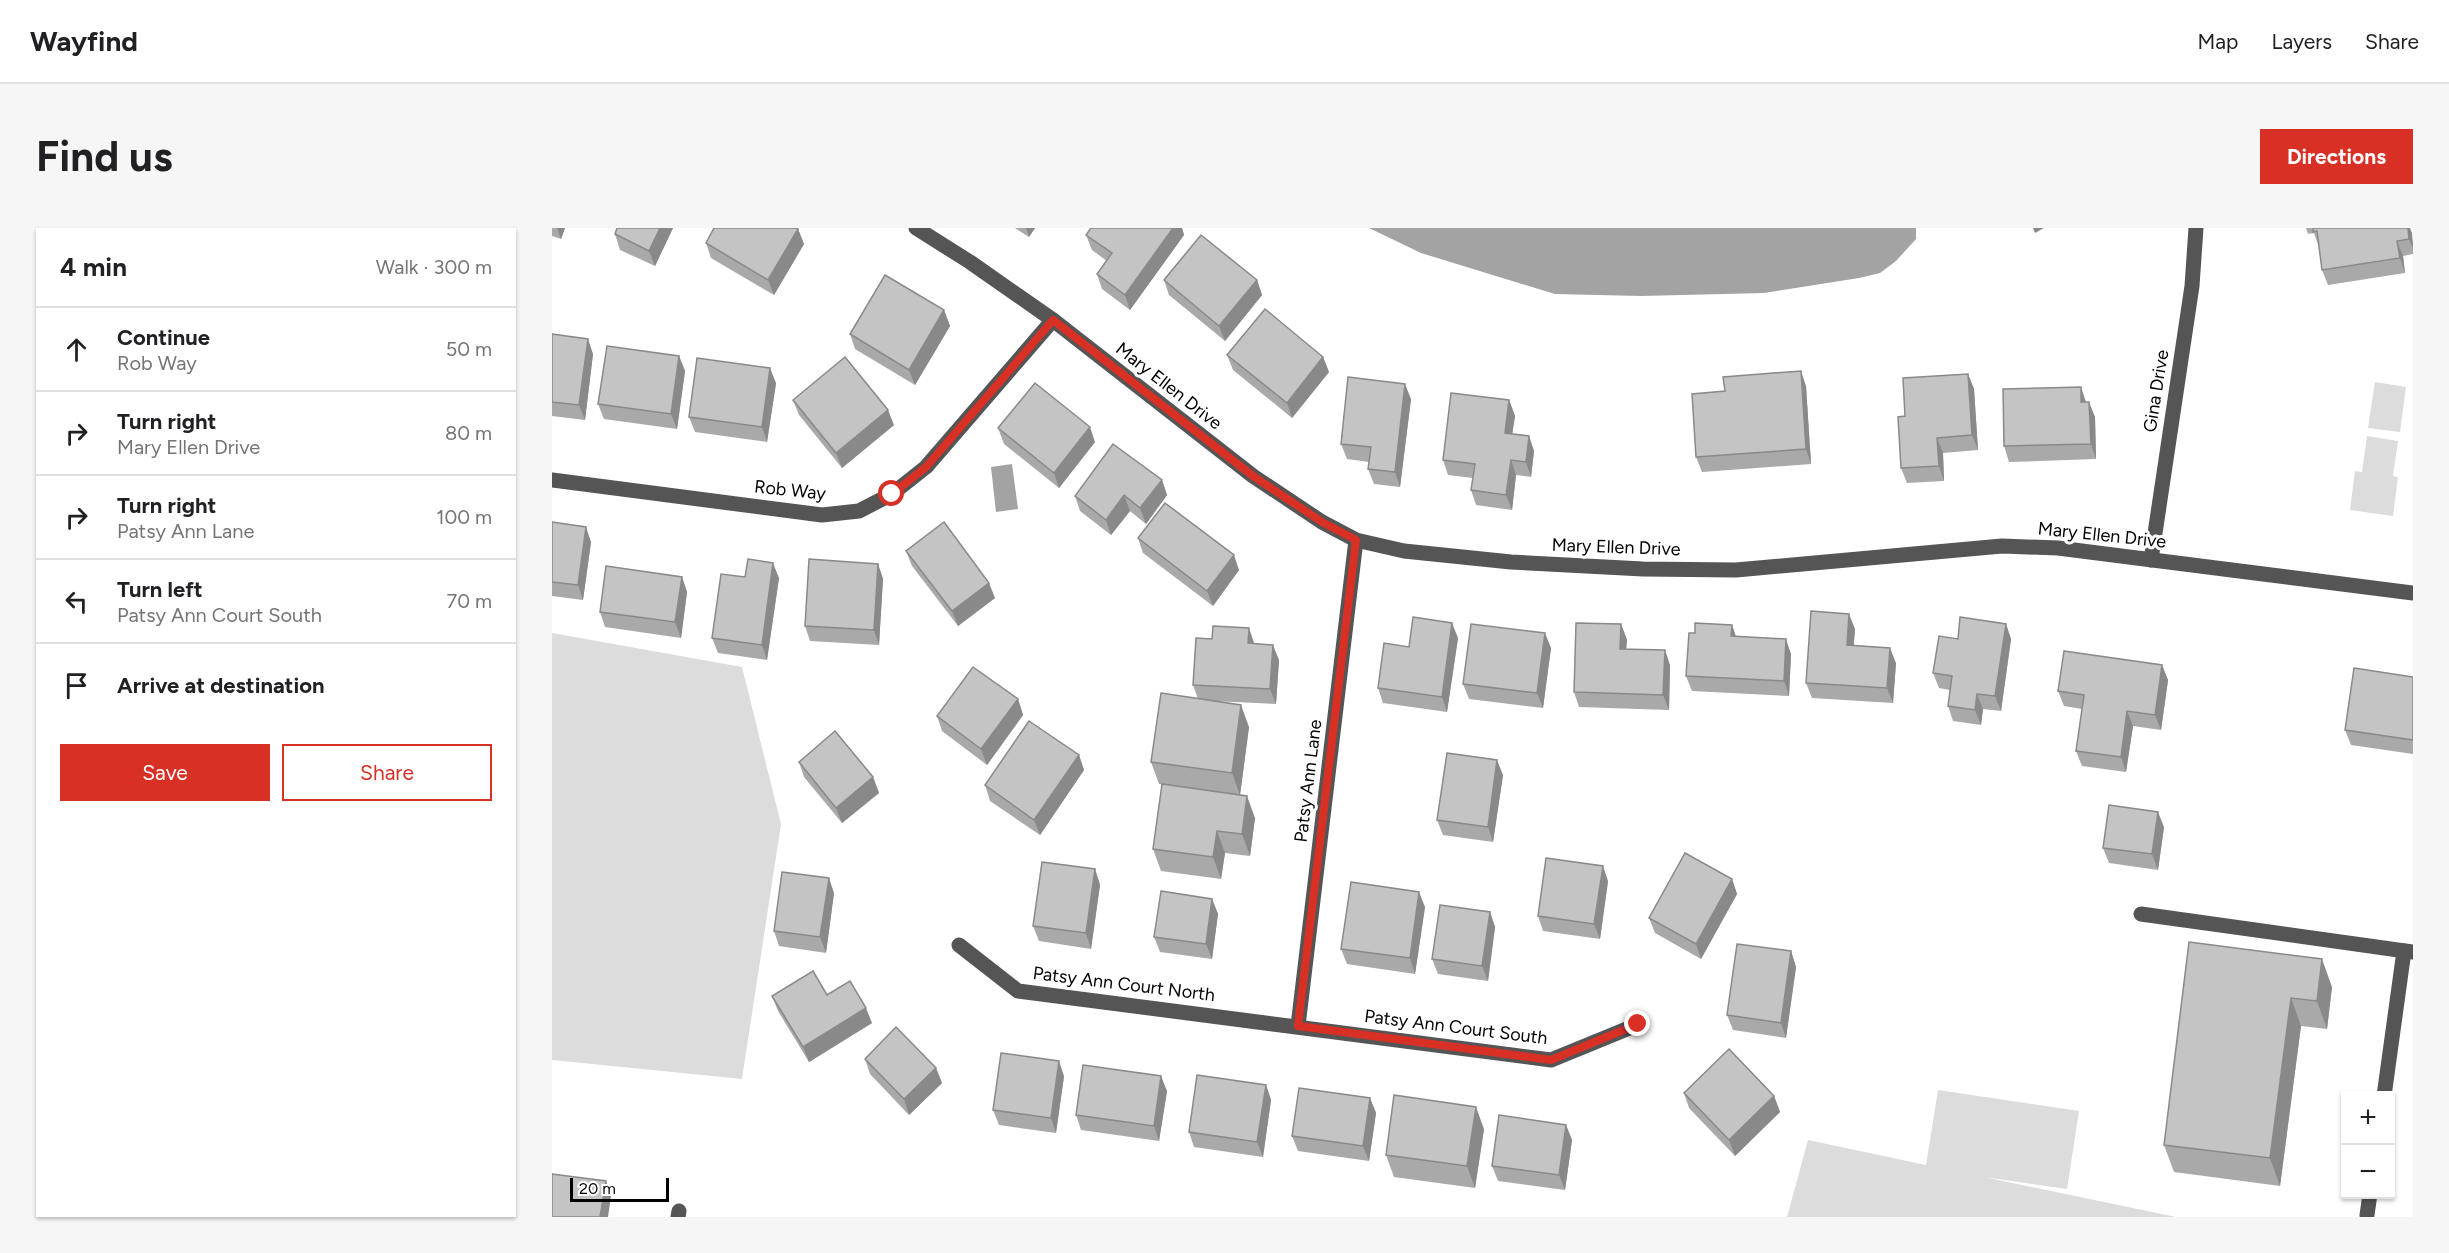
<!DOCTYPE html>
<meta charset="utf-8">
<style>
body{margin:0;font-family:Figtree,sans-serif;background:#f6f6f6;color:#202124}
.controls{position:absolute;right:18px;bottom:18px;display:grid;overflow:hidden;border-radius:0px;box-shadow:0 2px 4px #0004}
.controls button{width:54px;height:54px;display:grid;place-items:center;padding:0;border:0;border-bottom:2px solid #e0e0e0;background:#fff;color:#202124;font:30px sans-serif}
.scale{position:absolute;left:18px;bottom:15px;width:99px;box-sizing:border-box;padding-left:6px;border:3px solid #000;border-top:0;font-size:16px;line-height:21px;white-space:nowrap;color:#000;-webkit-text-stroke:4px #fff;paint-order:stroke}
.stop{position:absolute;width:18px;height:18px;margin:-14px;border:4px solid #d93025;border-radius:50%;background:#fff}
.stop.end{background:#d93025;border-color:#fff;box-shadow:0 2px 6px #0008}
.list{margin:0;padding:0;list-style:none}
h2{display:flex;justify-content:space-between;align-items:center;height:78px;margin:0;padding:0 24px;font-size:26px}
h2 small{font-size:20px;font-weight:400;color:#757577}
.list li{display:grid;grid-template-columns:39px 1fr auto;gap:18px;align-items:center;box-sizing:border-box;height:84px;padding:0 24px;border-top:2px solid #e0e0e0}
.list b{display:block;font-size:22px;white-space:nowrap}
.list p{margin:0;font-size:20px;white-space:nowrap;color:#757577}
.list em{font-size:20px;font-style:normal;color:#757577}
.actions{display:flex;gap:12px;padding:18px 24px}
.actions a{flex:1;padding:14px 0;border:2px solid #d93025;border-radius:0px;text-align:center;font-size:21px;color:#d93025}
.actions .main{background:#d93025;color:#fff}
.icon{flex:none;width:33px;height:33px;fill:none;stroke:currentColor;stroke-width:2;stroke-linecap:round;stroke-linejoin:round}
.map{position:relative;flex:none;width:1861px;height:989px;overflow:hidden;border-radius:0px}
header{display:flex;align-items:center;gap:36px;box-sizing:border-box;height:84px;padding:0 30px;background:#fff;border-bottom:2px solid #e0e0e0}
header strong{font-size:28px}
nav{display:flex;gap:33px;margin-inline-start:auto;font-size:21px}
.intro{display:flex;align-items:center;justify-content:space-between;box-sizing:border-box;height:144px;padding:0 36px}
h1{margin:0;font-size:42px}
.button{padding:15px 27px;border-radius:0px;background:#d93025;color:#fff;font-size:21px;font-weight:700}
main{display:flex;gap:36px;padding:0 36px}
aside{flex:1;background:#fff;border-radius:0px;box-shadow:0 2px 4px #0004}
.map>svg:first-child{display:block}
</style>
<header>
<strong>Wayfind</strong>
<nav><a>Map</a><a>Layers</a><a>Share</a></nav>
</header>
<div class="intro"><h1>Find us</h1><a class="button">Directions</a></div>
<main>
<aside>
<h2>4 min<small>Walk · 300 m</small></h2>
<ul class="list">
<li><svg class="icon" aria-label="ahead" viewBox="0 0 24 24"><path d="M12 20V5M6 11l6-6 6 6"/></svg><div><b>Continue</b><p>Rob Way</p></div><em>50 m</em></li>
<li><svg class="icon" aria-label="right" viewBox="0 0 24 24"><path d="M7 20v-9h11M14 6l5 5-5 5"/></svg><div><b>Turn right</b><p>Mary Ellen Drive</p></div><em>80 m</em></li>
<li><svg class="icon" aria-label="right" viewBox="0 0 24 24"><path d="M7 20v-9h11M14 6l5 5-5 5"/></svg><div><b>Turn right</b><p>Patsy Ann Lane</p></div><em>100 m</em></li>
<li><svg class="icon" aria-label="left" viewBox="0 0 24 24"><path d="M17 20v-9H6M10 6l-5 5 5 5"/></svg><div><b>Turn left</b><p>Patsy Ann Court South</p></div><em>70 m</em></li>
<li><svg class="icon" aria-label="arrive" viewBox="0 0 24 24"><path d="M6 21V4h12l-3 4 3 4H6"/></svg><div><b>Arrive at destination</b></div></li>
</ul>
<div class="actions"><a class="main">Save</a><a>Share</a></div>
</aside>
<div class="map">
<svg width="1861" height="989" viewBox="0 0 1861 989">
<rect width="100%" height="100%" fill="#fff"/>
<g fill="#dcdcdc">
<polygon points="1823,154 1854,159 1848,204 1816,200"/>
<polygon points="1815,208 1846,213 1841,248 1846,249 1841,288 1798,282 1803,243 1810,244"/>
<polygon points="0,405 190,439 229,596 190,851 0,832"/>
<polygon points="1386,862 1527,883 1515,961 1432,949 1624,989 1235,989 1256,912 1374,937"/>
</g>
<g fill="#a3a3a3">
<polygon points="817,0 1364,0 1364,11 1344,33 1328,45 1307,50 1212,65 1089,68 1003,66 869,25"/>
<polygon points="460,236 466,281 444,284 439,239"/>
</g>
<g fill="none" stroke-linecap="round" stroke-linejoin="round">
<g stroke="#555" stroke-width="15">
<polyline points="364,0 418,34 501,92 701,248 770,294 804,312 852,323 959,334 1091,341 1184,342 1450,318 1506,320 1861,365"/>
<polyline points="0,252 270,287 307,283 340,266 374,239 501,92"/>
<polyline points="1599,332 1640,58 1644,0"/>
<polyline points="1589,686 1861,724"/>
<polyline points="407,717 466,763 999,832 1087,796"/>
<polyline points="746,798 804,312"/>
<polyline points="1832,868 1852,723"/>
<polyline points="1815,987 1818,966"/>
<polyline points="126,989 127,983"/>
</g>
</g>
<g fill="#a9a9a9">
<polygon points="0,0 13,0 9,11 0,8"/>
<polygon points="121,0 103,38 68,22 63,6"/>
<polygon points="463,0 483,0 477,9"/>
<polygon points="539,0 630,0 632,7 578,82 550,61 545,46 555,33 540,22 534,7"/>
<polygon points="1754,0 1858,0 1861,15 1861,26 1851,28 1853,45 1776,57 1770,42 1767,19 1762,5 1756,6"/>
<polygon points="246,1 252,16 222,67 159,30 154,15"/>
<polygon points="612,52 705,52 710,67 673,113 617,67"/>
<polygon points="392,82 398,98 363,157 303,121 298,106"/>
<polygon points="0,106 41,126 33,192 0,188"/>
<polygon points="675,127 771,129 777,144 740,190 681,142"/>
<polygon points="127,128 133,143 125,201 52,191 46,176"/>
<polygon points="1416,146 1422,161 1426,222 1391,225 1392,253 1355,255 1349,240 1353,188"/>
<polygon points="224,155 215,214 143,204 137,189"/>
<polygon points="1254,158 1259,236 1150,244 1144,229"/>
<polygon points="859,171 848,259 822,256 816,241 817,234 795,231 789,216"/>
<polygon points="241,172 342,197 290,240 247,187"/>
<polygon points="957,172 963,188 960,206 977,208 982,223 979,249 964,247 960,282 924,277 919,262 921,250 896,247 891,232"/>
<polygon points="1534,174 1543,189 1544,231 1457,234 1452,218"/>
<polygon points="446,200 543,214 507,260 452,216"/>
<polygon points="610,252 615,267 594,296 578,283 559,307 528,283 523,268"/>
<polygon points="0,294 39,314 31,372 0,368"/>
<polygon points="586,310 687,342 661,378 591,325"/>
<polygon points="354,323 443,370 406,398 360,338"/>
<polygon points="326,336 331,351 327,417 258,413 253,398"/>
<polygon points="130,349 135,364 129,410 53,399 48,384"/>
<polygon points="193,349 227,350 215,432 166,425 160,410"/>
<polygon points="1069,396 1075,412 1074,421 1118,437 1117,482 1027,479 1022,464"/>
<polygon points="1454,396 1459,411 1449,483 1431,481 1429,497 1401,493 1396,478 1398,462 1387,460 1381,445"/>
<polygon points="1180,397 1184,409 1239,426 1237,468 1140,463 1134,448 1143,405"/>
<polygon points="1303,401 1302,417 1344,435 1341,475 1260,470 1254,455"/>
<polygon points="906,410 895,484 831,475 826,460 857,419"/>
<polygon points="702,415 727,432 724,476 660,473 697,499 688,567 607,556 599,534 646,471 641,457"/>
<polygon points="999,420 991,480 917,471 911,456"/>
<polygon points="1610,437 1616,452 1609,502 1581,498 1574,544 1530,538 1524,523 1530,481 1512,478 1506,463"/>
<polygon points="1861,449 1861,526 1799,517 1793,502"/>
<polygon points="466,471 471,487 435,537 390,503 385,488"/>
<polygon points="527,527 532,542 488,607 438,573 433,557"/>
<polygon points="247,534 321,549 327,565 290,595 252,549"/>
<polygon points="951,547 941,614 891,607 885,592"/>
<polygon points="703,590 698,628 673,625 669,651 609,643 601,621"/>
<polygon points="1612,599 1606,642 1557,635 1551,620"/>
<polygon points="543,641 548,657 539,721 487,713 481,698"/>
<polygon points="1180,651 1185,666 1149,731 1103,705 1097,690"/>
<polygon points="1056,653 1048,711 991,703 986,688"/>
<polygon points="282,665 274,725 227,718 222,703"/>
<polygon points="660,671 666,686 660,731 608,724 602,709"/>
<polygon points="873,679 863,746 795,736 789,721"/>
<polygon points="938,684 943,699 936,753 886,746 880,731"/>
<polygon points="1637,714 1780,759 1775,801 1749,798 1728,958 1622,944 1612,917"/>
<polygon points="1239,723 1244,739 1234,810 1181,802 1175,787"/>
<polygon points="220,768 320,795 257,834 226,783"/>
<polygon points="313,831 384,840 390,855 357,887 318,846"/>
<polygon points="512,848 504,905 447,897 441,882"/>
<polygon points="714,857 719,872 711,929 642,919 637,904"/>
<polygon points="615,863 607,913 529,902 524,887"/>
<polygon points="1132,865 1222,868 1228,884 1183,928 1137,880"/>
<polygon points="818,870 824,885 817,933 746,923 740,908"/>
<polygon points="1014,897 1020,912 1013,962 946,953 940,938"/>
<polygon points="932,901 923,960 842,949 834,927"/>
</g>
<g fill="#898989">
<polygon points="5,0 13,0 9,11"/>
<polygon points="108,0 121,0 103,38 97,23"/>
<polygon points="474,0 483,0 477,9"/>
<polygon points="621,0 630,0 632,7 578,82 573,67"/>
<polygon points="1481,0 1492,0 1483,5"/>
<polygon points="1856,0 1858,0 1860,5 1861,21 1857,11"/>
<polygon points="246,1 252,16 222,67 216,52"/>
<polygon points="1845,13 1851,28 1853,45 1848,30"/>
<polygon points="705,52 710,67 673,113 667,98"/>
<polygon points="392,82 398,98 363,157 357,142"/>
<polygon points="36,111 41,126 33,192 27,177"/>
<polygon points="127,128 133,143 125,201 119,186"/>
<polygon points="771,129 777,144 740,190 735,175"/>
<polygon points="218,140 224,155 215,214 210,199"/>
<polygon points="1249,143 1254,158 1259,236 1254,221"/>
<polygon points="1416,146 1422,161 1426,222 1420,207"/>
<polygon points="853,156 859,171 848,259 843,244"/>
<polygon points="1529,159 1534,174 1529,174"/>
<polygon points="957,172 963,188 958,221 953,205"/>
<polygon points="1537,174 1543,189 1544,231 1539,216"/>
<polygon points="336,182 342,197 290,240 284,225"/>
<polygon points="538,199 543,214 507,260 502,245"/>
<polygon points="977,208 982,223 979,249 974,234"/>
<polygon points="1385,210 1391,225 1392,253 1387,238"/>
<polygon points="959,232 964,247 960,282 954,267"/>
<polygon points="610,252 615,267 594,296 588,280"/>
<polygon points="572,267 578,283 559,307 554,292"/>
<polygon points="34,299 39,314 31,372 26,357"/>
<polygon points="682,327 687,342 661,378 655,363"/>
<polygon points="221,335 227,350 215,432 210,417"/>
<polygon points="326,336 331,351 327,417 322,402"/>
<polygon points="130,349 135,364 129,410 123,394"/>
<polygon points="437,355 443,370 406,398 400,383"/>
<polygon points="1297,386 1303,401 1300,432 1295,417"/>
<polygon points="900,395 906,410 895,484 890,469"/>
<polygon points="1069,396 1075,412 1073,436 1068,421"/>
<polygon points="1454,396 1459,411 1449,483 1443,468"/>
<polygon points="1180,397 1185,412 1179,408"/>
<polygon points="697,400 702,415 701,430 696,415"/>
<polygon points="993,405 999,420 991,480 985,465"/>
<polygon points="1234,411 1239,426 1237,468 1232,453"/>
<polygon points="721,417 727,432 724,476 718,461"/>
<polygon points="1338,420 1344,435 1341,475 1335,460"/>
<polygon points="1113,422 1118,437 1117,482 1111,467"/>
<polygon points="1610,437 1616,452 1609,502 1603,487"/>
<polygon points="1425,466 1431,481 1429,497 1423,482"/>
<polygon points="466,471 471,487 435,537 429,521"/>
<polygon points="689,477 697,499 688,567 680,545"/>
<polygon points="1575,483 1581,498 1574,544 1569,529"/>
<polygon points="527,527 532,542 488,607 482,592"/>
<polygon points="945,532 951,547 941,614 936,599"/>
<polygon points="321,549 327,565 290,595 284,580"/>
<polygon points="695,568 703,590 698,628 690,606"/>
<polygon points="1606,584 1612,599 1606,642 1600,626"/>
<polygon points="665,603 673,625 669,651 661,629"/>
<polygon points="1051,638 1056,653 1048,711 1042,696"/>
<polygon points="543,641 548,657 539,721 534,705"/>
<polygon points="277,650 282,665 274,725 268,709"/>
<polygon points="1180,651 1185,666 1149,731 1144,716"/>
<polygon points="867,664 873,679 863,746 858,730"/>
<polygon points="660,671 666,686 660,731 654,716"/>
<polygon points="938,684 943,699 936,753 930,738"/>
<polygon points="1239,723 1244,739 1234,810 1229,795"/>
<polygon points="1770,731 1780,759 1775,801 1765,773"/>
<polygon points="1739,770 1749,798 1728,958 1718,930"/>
<polygon points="314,780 320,795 257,834 251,819"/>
<polygon points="507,833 512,848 504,905 499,890"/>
<polygon points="384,840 390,855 357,887 352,871"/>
<polygon points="609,848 615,863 607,913 602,898"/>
<polygon points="714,857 719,872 711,929 705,914"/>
<polygon points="1222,868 1228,884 1183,928 1177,912"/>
<polygon points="818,870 824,885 817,933 811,918"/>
<polygon points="924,879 932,901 923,960 915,938"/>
<polygon points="1014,897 1020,912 1013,962 1007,947"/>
<polygon points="54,953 59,968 56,989 48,989"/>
</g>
<g fill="#c4c4c4" stroke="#898989" stroke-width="1.5">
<polygon points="65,0 108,0 97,23 63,6"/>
<polygon points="162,0 244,0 246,1 216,52 154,15"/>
<polygon points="539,0 621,0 573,67 545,46 560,25 534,7"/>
<polygon points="1761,0 1856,0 1857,11 1845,13 1848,30 1770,42 1765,3 1761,4"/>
<polygon points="649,7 705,52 667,98 612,52"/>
<polygon points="333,47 392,82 357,142 298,106"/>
<polygon points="713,81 771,129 735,175 675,127"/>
<polygon points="0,106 36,111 27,177 0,174"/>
<polygon points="55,118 127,128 119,186 46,176"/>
<polygon points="293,129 336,182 284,225 241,172"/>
<polygon points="145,130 218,140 210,199 137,189"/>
<polygon points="1249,143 1254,221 1144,229 1140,166 1173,163 1171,149"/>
<polygon points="1416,146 1420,207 1385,210 1387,238 1349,240 1346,189 1353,188 1351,150"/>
<polygon points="796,149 853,156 843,244 816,241 819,219 789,216"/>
<polygon points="483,155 538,199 502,245 446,200"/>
<polygon points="1529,159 1529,174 1537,174 1539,216 1452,218 1451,161"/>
<polygon points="899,165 957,172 953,205 977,208 974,234 959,232 954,267 919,262 923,236 891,232"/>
<polygon points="561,216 610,252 588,280 572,267 554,292 523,268"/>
<polygon points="613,275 682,327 655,363 586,310"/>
<polygon points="0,294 34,299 26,357 0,354"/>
<polygon points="392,294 437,355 400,383 354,323"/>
<polygon points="196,331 221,335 210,417 160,410 169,346 193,349"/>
<polygon points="257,331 326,336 322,402 253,398"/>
<polygon points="54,338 130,349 123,394 48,384"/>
<polygon points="1259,383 1297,386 1295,417 1338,420 1335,460 1254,455"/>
<polygon points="861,389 900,395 890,469 826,460 832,415 857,419"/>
<polygon points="1408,389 1454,396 1443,468 1425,466 1423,482 1396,478 1400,448 1381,445 1387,408 1406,411"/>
<polygon points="1024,395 1069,396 1068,421 1113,422 1111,467 1022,464"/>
<polygon points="1143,395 1180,397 1179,408 1234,411 1232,453 1134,448 1137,405 1143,405"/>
<polygon points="919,396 993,405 985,465 911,456"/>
<polygon points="661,398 697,400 696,415 721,417 718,461 641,457 644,410 660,411"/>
<polygon points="1512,423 1610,437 1603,487 1575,483 1569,529 1524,523 1532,467 1506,463"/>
<polygon points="421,439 466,471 429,521 385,488"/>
<polygon points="1802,440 1861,449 1861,512 1793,502"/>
<polygon points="609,465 689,477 680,545 599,534"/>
<polygon points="477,493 527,527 482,592 433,557"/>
<polygon points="283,503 321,549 284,580 247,534"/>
<polygon points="895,525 945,532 936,599 885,592"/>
<polygon points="610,556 695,568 690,606 665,603 661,629 601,621"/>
<polygon points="1557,577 1606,584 1600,626 1551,620"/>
<polygon points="1133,625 1180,651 1144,716 1097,690"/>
<polygon points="994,630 1051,638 1042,696 986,688"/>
<polygon points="490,634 543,641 534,705 481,698"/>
<polygon points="230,644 277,650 268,709 222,703"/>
<polygon points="799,654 867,664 858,730 789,721"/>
<polygon points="609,663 660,671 654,716 602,709"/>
<polygon points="888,677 938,684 930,738 880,731"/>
<polygon points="1637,714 1770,731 1765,773 1739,770 1718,930 1612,917"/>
<polygon points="1185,716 1239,723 1229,795 1175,787"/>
<polygon points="261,743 275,767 298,753 314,780 251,819 220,768"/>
<polygon points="344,799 384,840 352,871 313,831"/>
<polygon points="1177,821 1222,868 1177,912 1132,865"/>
<polygon points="449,825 507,833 499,890 441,882"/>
<polygon points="531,837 609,848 602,898 524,887"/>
<polygon points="645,847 714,857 705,914 637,904"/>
<polygon points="747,860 818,870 811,918 740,908"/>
<polygon points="842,867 924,879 915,938 834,927"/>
<polygon points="947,887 1014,897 1007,947 940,938"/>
<polygon points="0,946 54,953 48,989 0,989"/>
</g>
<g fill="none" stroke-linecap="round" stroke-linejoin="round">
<polyline stroke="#d93025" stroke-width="8" points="340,266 374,239 501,92 701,248 770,294 804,312 746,798 999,832 1086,796"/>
</g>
<g text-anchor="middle" stroke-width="6" stroke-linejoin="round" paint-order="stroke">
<g font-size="18" fill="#000" stroke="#fff">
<text transform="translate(617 158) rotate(38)" y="6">Mary Ellen Drive</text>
<text transform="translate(1604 163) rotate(-81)" y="6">Gina Drive</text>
<text transform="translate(238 262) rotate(6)" y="6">Rob Way</text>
<text transform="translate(1550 307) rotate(6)" y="6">Mary Ellen Drive</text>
<text transform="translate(1064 319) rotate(2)" y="6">Mary Ellen Drive</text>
<text transform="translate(756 553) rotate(-83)" y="6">Patsy Ann Lane</text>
<text transform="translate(572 756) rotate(7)" y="6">Patsy Ann Court North</text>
<text transform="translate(904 799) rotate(7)" y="6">Patsy Ann Court South</text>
</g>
</g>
</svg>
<div class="controls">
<button>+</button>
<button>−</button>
</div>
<div class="scale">20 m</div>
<div class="stop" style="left:340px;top:266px"></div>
<div class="stop end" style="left:1086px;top:796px"></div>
</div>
</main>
